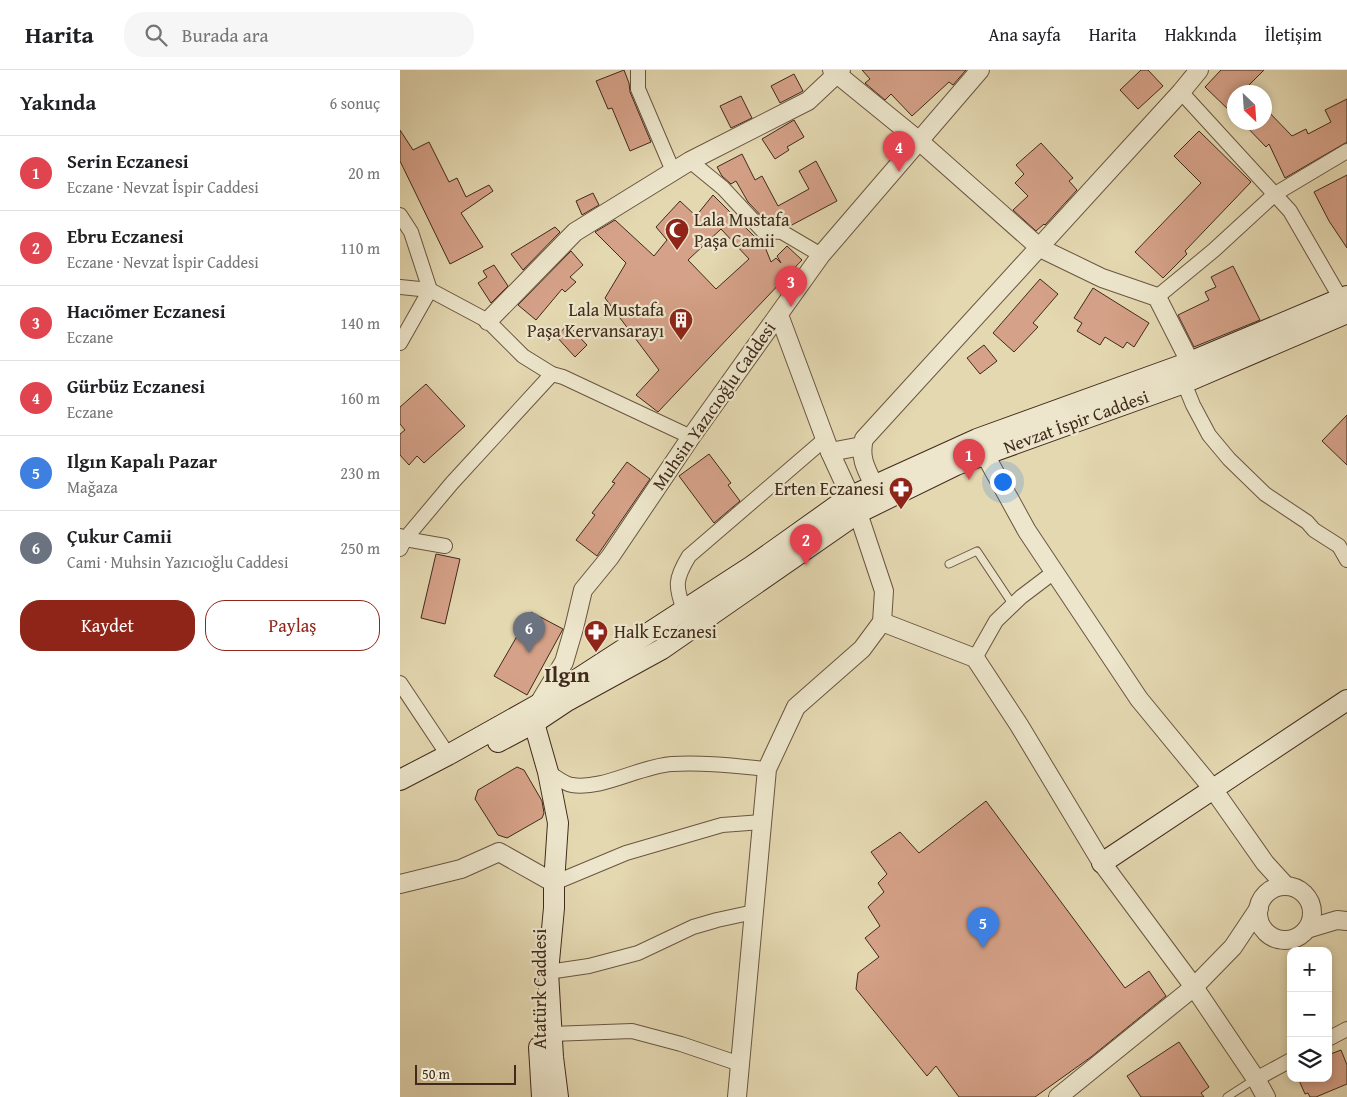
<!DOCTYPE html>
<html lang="tr">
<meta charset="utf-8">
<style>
body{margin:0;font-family:"Gentium Book Plus",serif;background:#f6f6f6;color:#202124}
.controls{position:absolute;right:15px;bottom:15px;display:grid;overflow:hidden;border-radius:10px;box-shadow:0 2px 8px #0003}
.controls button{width:45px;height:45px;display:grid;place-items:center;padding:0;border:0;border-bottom:1px solid #e0e0e0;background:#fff;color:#202124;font:25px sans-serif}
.compass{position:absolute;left:827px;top:15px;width:45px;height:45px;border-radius:50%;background:#fff;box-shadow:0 2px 8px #0003;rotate:155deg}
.scale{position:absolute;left:15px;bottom:12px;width:101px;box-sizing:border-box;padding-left:5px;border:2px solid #402a1b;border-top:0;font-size:14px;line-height:18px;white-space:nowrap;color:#402a1b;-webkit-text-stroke:4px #ede6cc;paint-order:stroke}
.you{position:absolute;left:602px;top:411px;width:18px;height:18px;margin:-12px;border:4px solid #fff;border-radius:50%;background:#1a73e8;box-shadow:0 0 0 8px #1a73e833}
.badge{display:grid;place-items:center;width:32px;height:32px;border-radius:50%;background:#8f2418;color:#fff;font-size:16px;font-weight:700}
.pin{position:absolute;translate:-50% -41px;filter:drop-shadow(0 1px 2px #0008)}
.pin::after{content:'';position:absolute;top:26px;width:18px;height:15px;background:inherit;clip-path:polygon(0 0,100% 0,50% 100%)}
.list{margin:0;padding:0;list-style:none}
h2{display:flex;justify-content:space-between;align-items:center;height:65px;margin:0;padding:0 20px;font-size:21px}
h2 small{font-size:16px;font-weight:400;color:#757577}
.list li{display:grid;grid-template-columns:32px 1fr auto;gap:15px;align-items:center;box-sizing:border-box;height:75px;padding:0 20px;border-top:1px solid #e0e0e0}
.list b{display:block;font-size:19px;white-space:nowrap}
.list p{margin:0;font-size:16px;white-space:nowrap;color:#757577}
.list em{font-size:16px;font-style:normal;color:#757577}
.actions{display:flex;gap:10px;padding:15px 20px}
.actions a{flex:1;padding:11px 0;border:1px solid #8f2418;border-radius:20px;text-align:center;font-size:18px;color:#8f2418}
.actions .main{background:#8f2418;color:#fff}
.icon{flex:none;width:28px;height:28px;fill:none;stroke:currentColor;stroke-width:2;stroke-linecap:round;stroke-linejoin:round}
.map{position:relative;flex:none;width:947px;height:1027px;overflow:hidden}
header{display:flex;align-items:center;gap:30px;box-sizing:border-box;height:70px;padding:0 25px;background:#fff;border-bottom:1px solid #e0e0e0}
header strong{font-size:24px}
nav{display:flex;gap:28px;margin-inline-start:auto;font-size:18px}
.search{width:350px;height:45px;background:#f6f6f6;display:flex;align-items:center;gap:12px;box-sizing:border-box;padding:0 18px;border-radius:20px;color:#757577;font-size:19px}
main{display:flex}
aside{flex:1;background:#fff}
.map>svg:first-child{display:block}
</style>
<header>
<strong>Harita</strong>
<div class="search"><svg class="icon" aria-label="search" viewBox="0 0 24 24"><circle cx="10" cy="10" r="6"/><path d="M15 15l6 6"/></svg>Burada ara</div>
<nav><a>Ana sayfa</a><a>Harita</a><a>Hakkında</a><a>İletişim</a></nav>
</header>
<main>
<aside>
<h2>Yakında<small>6 sonuç</small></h2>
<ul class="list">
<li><span class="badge" style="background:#e0444e">1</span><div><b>Serin Eczanesi</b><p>Eczane · Nevzat İspir Caddesi</p></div><em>20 m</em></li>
<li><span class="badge" style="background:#e0444e">2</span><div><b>Ebru Eczanesi</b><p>Eczane · Nevzat İspir Caddesi</p></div><em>110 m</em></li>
<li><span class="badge" style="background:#e0444e">3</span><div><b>Hacıömer Eczanesi</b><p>Eczane</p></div><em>140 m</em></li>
<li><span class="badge" style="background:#e0444e">4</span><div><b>Gürbüz Eczanesi</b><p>Eczane</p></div><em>160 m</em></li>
<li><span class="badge" style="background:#3f7fe0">5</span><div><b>Ilgın Kapalı Pazar</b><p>Mağaza</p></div><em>230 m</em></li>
<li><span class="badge" style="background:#6b7280">6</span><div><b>Çukur Camii</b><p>Cami · Muhsin Yazıcıoğlu Caddesi</p></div><em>250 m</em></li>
</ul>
<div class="actions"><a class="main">Kaydet</a><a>Paylaş</a></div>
</aside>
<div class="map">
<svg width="947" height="1027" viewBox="0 0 947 1027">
<rect width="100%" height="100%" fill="#e4d8b1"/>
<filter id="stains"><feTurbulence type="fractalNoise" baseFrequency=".004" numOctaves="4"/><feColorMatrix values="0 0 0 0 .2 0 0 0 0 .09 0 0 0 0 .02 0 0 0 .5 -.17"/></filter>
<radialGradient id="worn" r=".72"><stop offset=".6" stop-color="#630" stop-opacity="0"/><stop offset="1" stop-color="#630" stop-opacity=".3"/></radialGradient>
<g fill="#d5a188" stroke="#402a1b" fill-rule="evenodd">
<polygon points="224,0 229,13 230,22 251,72 230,81 212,38 208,39 196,11"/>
<polygon points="462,0 566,0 553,15 549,12 512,46 491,24 485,30 465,13 470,9"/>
<polygon points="741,0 748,0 763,16 738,39 720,20"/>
<polygon points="821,0 864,0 847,17 853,22 834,22 834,45 805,17"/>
<polygon points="394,4 403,21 380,33 371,16"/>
<polygon points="341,26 352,48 331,58 320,36"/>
<polygon points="947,29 947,72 885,108 869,74 866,77 842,52 864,52 864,37 892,66 906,59 908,64 931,52 925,40"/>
<polygon points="394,50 404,67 387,77 389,80 375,89 362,69"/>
<polygon points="0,60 13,80 29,72 49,112 57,108 66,127 89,115 93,121 61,143 83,177 50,194 0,91"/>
<polygon points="799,61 851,112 785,181 787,184 763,208 735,182 801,113 774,86"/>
<polygon points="641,73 673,108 669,111 677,120 645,155 644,154 636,161 613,140 628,126 615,113 624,104 616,95"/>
<polygon points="342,84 355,110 362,106 378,136 409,119 399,101 416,91 437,131 390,156 384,147 373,153 367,152 348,132 336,111 331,114 322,106 317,97"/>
<polygon points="947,105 947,178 929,151 914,122"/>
<polygon points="193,123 199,135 182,145 176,131"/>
<path d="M313,125L365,177L371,192L376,188L381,193L377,186L387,176L402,190L258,342L236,325L259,300L205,228L226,193L195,162L215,150L254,186L267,170L256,157L280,131L296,146ZM321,159L349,189L316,219L288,190Z"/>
<polygon points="155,157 160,162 123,200 111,184"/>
<polygon points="171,181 183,195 170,207 176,212 165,222 162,219 136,250 118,235"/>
<polygon points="94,195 108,216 91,233 78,213 87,207 83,201"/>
<polygon points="833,196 860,250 794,277 778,245 809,230 805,222 816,217 811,207"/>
<polygon points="640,209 658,224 633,253 638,257 614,282 593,263"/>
<polygon points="693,218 749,253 734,277 727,272 723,278 705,267 700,275 677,261 682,253 674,248"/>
<polygon points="168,255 187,275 175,287 156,266"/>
<polygon points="584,275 597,291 580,304 567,288"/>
<polygon points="26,314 65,356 24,393 17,386 9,395 0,385 0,364 5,360 0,354 0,337"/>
<polygon points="947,345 947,395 922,371"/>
<polygon points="309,384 331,413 328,415 340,431 314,453 279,406"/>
<polygon points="227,392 250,409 197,486 176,470 195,445 192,443 215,413 212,412"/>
<polygon points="36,484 60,489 45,554 21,548"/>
<polygon points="131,542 163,559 127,625 94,606"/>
<polygon points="117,697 124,700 142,731 144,743 142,748 107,768 98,765 75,729 78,720"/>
<polygon points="586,731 725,918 749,901 766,926 691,987 635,1027 559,1027 536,996 527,1006 456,919 458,903 479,887 465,868 480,856 468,837 484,822 478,813 487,804 471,782 500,762 519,783"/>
<polygon points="779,972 809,1017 801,1023 804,1027 741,1027 727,1006"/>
<polygon points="941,980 947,995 947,1014 916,1027 910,1027 908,1023 905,1024 898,1008 928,1008 928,985"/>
</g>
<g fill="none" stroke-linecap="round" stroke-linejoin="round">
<defs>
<g id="service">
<polyline points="549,494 577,481 613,535"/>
<polyline points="827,1027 855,1009"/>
</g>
<g id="minor">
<polyline points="238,0 238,19 273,101"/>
<polyline points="781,22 890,141 941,229"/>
<polyline points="290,91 323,118 363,161 382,162 421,185"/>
<polyline points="0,145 11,162 30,220 0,273"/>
<polyline points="0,217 30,220 88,251 123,286 152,304 163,307 291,367"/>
<polyline points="757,227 814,180 875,124 947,81"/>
<polyline points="784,313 793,335 809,365 829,389 865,424 907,452 914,460 939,476 947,490"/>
<polyline points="0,466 5,469 45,476"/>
<polyline points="0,479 5,469 52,413 152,304"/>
<path d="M284,540C275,516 275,509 289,486L425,369"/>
<polyline points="575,588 596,551 621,527 654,502"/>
<polyline points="0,613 48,685"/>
<path d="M148,702C155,706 164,714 172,715C203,720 240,696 272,694C303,692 336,696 367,699"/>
<polyline points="154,813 226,783 322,755 362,752"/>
<polyline points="148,902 189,896 238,883 293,857 317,850 354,842"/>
<polyline points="151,964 232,961 281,974 340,994"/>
<polyline points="928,969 947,959"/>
<polyline points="856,1009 891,990"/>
</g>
<g id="tertiary">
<polyline points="432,0 518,70 640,178 702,208 757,227 790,292"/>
<polyline points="88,251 175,162 290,91 408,31 441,0"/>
<polyline points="578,372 627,461 739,629 813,719 865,793 886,816"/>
<polyline points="430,382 462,376"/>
<path d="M474,415C466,399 459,387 464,369L781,22L799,0"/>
<polyline points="482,552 575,588 619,655 702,793 794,917 856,1009 866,1027"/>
<polyline points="138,635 164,592 174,558 183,520 210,487 291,367 421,185 580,0"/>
<polyline points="0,814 61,799 99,782 154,813"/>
<circle cx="885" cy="843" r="27"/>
<polyline points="907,859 937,850 947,851"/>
<polyline points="337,1027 367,699 396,637 462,579 482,552 484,521 458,443 430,382 379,245"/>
<polyline points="658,1027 794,917 833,877 859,838"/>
</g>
<g id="secondary">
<polyline points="134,653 148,702 158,753 154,813 154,838 148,902 153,987 158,1027"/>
<polyline points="98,672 134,653 167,631 262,579 458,443 556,395 784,313 947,243"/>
<polyline points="0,710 48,685 139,634 352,496 449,427 577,369 790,292 947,226"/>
<polyline points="702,793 947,630"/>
<polyline points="139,977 142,1027"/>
</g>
</defs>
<use href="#service" stroke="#695640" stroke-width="9"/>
<use href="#minor" stroke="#695640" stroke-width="16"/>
<use href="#tertiary" stroke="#695640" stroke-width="20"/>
<use href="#secondary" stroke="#402a1b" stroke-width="22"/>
<use href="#service" stroke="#ede6cc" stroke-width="7"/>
<use href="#minor" stroke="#ede6cc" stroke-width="14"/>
<use href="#tertiary" stroke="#ede6cc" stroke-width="18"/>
<use href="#secondary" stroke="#ede6cc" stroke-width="20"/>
</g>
<defs>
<symbol id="mosque-pin" viewBox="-11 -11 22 30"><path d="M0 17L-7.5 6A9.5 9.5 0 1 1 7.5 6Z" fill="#8f2418" stroke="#ede6cc"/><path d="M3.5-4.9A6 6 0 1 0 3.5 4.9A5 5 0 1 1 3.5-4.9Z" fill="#fff"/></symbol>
<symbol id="building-pin" viewBox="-11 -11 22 30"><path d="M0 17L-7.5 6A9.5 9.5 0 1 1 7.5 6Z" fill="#8f2418" stroke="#ede6cc"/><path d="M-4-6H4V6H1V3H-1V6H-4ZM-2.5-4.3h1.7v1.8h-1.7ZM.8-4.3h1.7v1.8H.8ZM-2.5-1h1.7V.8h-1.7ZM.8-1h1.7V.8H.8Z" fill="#fff"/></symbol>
<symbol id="pharmacy-pin" viewBox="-11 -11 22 30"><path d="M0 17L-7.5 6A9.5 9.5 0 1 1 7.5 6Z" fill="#8f2418" stroke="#ede6cc"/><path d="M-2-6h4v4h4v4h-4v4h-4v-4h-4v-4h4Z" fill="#fff"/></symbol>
</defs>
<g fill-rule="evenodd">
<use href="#mosque-pin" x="263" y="146" width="28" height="38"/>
<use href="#building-pin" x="267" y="236" width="28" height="38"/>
<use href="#pharmacy-pin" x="487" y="405" width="28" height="38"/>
<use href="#pharmacy-pin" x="182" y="548" width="28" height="38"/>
</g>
<g text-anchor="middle" stroke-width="4.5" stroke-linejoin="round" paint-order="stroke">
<g font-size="18" fill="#402a1b" stroke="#ede6cc" text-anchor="start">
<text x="294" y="156">Lala Mustafa<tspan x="294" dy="21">Paşa Camii</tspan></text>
<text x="264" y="246" text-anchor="end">Lala Mustafa<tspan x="264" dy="21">Paşa Kervansarayı</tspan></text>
<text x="484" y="425" text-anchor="end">Erten Eczanesi</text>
<text x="214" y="568">Halk Eczanesi</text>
</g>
<g font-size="18" fill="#402a1b" stroke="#ede6cc">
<text transform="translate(314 336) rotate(-55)" y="6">Muhsin Yazıcıoğlu Caddesi</text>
<text transform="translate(676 352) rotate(-20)" y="6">Nevzat İspir Caddesi</text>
<text transform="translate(140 919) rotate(-90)" y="6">Atatürk Caddesi</text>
</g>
<g font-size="22" font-weight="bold" fill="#402a1b" stroke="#ede6cc">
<text x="167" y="612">Ilgın</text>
</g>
</g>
<rect width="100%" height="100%" filter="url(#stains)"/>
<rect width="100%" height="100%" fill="url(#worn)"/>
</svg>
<div class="controls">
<button>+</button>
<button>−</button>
<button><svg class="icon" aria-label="layers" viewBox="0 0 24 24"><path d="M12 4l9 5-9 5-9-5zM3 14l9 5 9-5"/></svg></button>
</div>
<svg class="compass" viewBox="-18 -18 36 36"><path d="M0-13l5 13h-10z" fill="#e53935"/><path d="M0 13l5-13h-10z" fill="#757577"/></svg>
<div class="scale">50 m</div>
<div class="you"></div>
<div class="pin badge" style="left:569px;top:410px;background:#e0444e">1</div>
<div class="pin badge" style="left:406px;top:495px;background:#e0444e">2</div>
<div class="pin badge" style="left:391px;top:237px;background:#e0444e">3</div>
<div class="pin badge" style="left:499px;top:102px;background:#e0444e">4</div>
<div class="pin badge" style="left:583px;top:878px;background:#3f7fe0">5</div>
<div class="pin badge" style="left:129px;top:583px;background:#6b7280">6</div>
</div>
</main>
